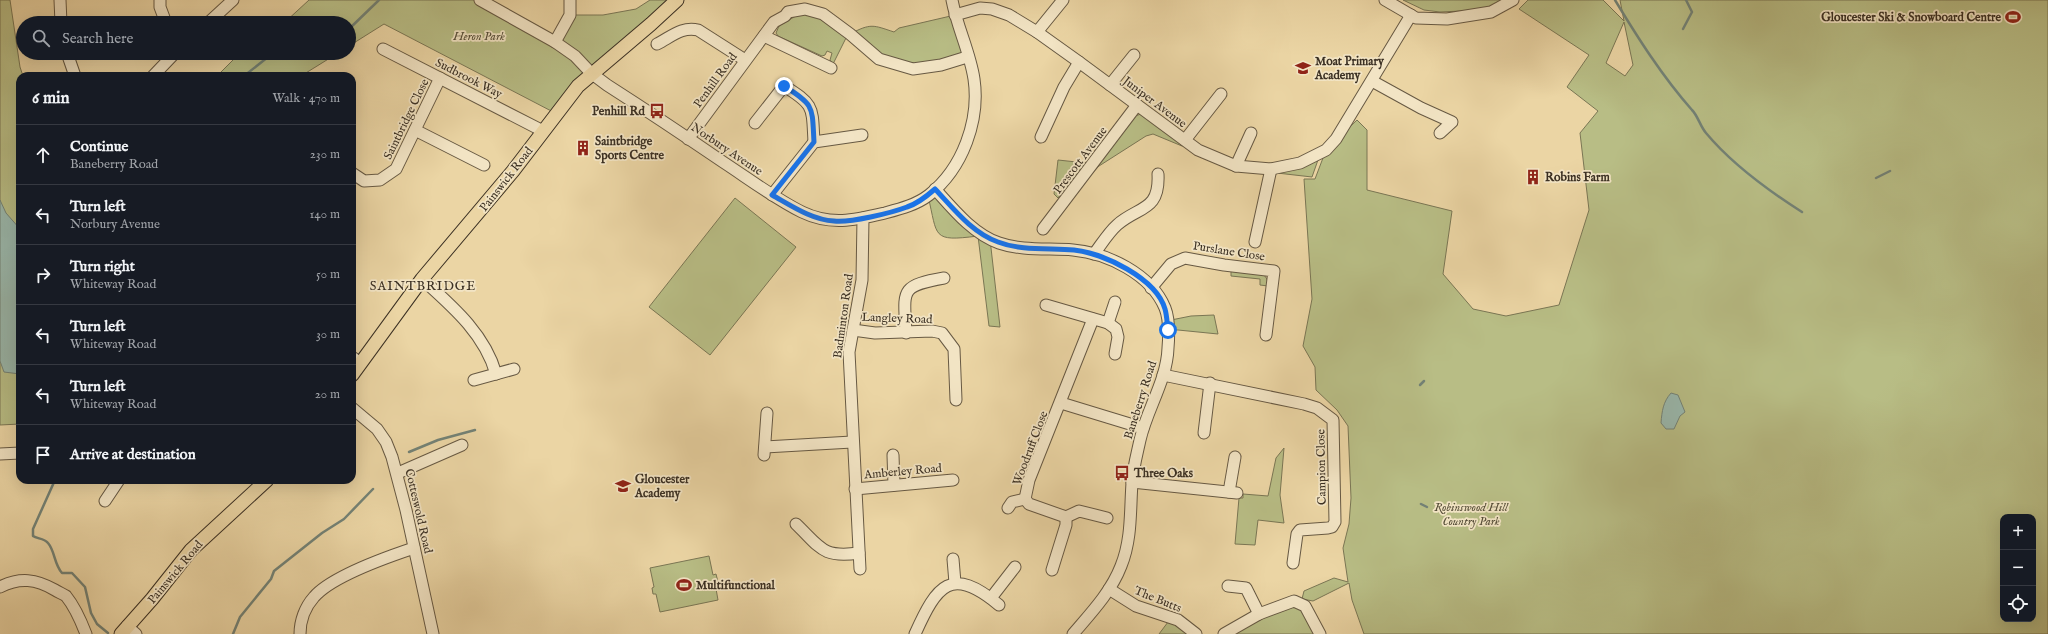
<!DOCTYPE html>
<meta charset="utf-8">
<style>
body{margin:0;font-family:"IM FELL English",serif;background:#242831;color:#f1f3f6}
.controls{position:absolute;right:12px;bottom:12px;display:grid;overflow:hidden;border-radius:8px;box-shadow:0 4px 16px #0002}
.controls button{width:36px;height:36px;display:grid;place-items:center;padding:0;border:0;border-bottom:1px solid #363941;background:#171b24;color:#f1f3f6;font:20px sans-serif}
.stop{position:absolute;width:12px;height:12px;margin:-9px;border:3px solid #1a73e8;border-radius:50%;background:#fff}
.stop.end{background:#1a73e8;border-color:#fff;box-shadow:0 1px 4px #0008}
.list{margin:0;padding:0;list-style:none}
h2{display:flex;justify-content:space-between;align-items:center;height:52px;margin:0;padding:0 16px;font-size:17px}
h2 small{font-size:13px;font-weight:400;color:#9ea1a6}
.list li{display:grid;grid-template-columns:26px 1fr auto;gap:12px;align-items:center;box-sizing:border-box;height:60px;padding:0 16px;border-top:1px solid #363941}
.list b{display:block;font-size:15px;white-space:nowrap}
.list p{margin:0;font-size:13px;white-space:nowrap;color:#9ea1a6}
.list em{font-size:13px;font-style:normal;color:#9ea1a6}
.icon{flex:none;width:22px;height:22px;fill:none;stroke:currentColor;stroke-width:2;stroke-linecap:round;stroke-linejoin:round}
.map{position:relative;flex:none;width:2048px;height:634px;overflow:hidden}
.search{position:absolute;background:#171b24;box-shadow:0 4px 16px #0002;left:16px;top:16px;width:340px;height:44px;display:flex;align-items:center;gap:10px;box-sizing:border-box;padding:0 14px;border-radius:22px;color:#9ea1a6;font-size:15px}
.panel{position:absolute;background:#171b24;box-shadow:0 4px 16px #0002;left:16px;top:72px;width:340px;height:412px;border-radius:12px}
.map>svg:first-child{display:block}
</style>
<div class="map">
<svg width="2048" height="634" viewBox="0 0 2048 634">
<rect width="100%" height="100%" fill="#ebd5a4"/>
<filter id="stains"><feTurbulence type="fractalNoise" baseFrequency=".005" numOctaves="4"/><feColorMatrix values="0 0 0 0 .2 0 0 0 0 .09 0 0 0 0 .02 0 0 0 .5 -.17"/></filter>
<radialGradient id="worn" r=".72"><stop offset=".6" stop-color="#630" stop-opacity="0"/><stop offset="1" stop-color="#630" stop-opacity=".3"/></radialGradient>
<g fill="#b8bd85" stroke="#7a7654" fill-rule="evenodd">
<polygon points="0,0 10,0 20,67 23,76 20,76 20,424 0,425"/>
<polygon points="309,0 483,0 555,42 570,15 603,15 636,9 650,0 677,0 557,114 384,24 349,46 349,23 284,23"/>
<polygon points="1403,0 1506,0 1482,10 1440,12 1424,10"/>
<path d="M1528,0H1603L1624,21L1620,0H2048V634H1364L1352,600L1349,583L1313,601L1302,599L1304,591L1334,578L1348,582L1343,548L1349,524L1351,498L1348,426L1337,410L1316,390L1315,367L1303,346L1312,299L1304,179H1315L1326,150L1357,120L1367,130V190L1452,211L1443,274L1473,309L1506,316L1559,305L1589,210L1580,133L1598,111L1567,87L1589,55L1519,9ZM1624,22L1633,65L1625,76L1606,63ZM2003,517H2033V619H2003Z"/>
<polygon points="799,14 812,14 847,36 833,64 830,60 832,53 827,51 825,55 822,56 778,36 776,33 779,26"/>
<path d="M955,15L967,57L913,69L879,59L850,34C871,23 873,25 894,32L899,28Z"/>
<polygon points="240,53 338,53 301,76 217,76"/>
<polygon points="1141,114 1185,145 1182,146 1153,134 1146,136 1099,166 1079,187 1132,117"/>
<polygon points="1319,157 1312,177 1277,173"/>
<polygon points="1058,160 1086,163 1058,198 1054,194"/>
<path d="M935,189L990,239L1000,327L989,326L978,236C931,242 938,237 928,196Z"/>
<polygon points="735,198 796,247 710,355 649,307"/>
<polygon points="1231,270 1264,275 1267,279 1268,286 1260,285 1260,279 1231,276"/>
<polygon points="1214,315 1218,334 1178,330 1167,330 1166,321 1191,316"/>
<polygon points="1284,448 1280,495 1284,523 1258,520 1255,545 1235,544 1239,498 1243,498 1243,494 1268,496 1276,458"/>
<polygon points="709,556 713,575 716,574 718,582 715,583 718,600 660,612 656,594 653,594 652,588 654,587 650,568"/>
<polygon points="1294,601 1320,634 1224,634"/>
<polygon points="1171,618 1196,634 1159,634"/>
</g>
<g fill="#99b8ad" stroke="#738276">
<polygon points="0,200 6,213 20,229 20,374 4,372 0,361"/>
<path d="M1671,393L1678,395L1685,412L1680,416L1674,429H1666L1661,423C1662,411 1663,402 1671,393Z"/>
</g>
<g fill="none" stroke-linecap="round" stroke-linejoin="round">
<g stroke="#738276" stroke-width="2.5">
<path d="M1615,0C1638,38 1662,76 1692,110C1698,116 1700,126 1706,133C1731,163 1769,191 1802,212"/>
<polyline points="349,29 379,0"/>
<polyline points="1683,29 1692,12 1686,0"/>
<polyline points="244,76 273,53"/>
<polyline points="1876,178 1890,171"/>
<polyline points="1420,385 1424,381"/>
<polyline points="409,452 438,440 475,430"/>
<path d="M55,480L33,529V536C37,539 44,538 48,543C55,551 54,564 62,573H72L85,587L91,613L97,624L108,633"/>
<polyline points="1421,504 1427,507"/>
<polyline points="233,634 240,617 271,579 274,571 322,533 344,519 373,489"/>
</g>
<defs>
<g id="minor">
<polyline points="60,0 61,23"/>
<polyline points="160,0 160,7 166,23"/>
<path d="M480,0L555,42L575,56L591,73L607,85C646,110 685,136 723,162C749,179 774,198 802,212C831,226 855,220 885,213C900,209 916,205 929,195C963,168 980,120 974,79C970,52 957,27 952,0"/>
<polyline points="1385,0 1416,18 1447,19 1491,12 1513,0"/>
<polyline points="955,15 980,8 992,9 1009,15 1037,32 1079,62 1198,150 1236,166 1271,169 1300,163 1326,150 1336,139 1411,15"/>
<polyline points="208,23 233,0"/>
<polyline points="1037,32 1063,0"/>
<polyline points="764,36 831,68"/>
<polyline points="555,42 570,15 570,0"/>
<path d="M657,44C671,37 682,26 698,30L745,60"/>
<polyline points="383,49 543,131"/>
<polyline points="67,53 75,76"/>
<polyline points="153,76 175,53"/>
<polyline points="1372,81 1421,108 1452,122 1440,133"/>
<polyline points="1110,85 1134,55"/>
<path d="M755,123L784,86C815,105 812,107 814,142"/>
<polyline points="415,130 484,165"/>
<polyline points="1041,137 1064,87 1079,62"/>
<polyline points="688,139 774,22 785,16 788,12 805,9 823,14 850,34 879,59 913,69 941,65 967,57"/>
<polyline points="1185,140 1221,94"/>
<polyline points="1236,166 1251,133"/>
<polyline points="352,173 364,181 380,180 396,169 440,78"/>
<path d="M935,189C953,209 973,234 999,243C1022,251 1049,248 1073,250C1107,253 1151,274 1165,308C1169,318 1169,336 1168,348C1167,380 1147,409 1140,440C1137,454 1133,468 1132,483C1130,510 1132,539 1121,566C1111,592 1091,613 1073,634"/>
<polyline points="772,195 814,142 862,135"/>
<polyline points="1043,229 1137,105"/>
<polyline points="1255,242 1271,169"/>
<path d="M1094,254C1101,245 1108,233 1117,225C1138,206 1160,212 1158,174"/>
<path d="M422,279C452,306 485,334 496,374"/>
<polyline points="1151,288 1171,264 1185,258 1224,265 1274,271 1266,335"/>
<polyline points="1046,305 1108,323 1116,329 1118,337 1115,354"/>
<polyline points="1108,323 1115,302"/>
<polyline points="853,330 875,333 932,331 942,333 954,349 956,400"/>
<path d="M906,333C904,290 899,286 944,278"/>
<polyline points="352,357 360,363"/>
<polyline points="1163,375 1304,404 1317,408 1333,420 1335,522 1332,527 1328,528 1300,530 1297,534 1293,563"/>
<polyline points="474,380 514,369"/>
<polyline points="1061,403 1143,428"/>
<polyline points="352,408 377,429 386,442 392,457 406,510 433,634"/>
<polyline points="1204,433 1210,383"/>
<polyline points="765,447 852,442"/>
<polyline points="0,454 20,453"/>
<polyline points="764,455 767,413"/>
<polyline points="893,455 894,485"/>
<polyline points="398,473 462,445"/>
<polyline points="1132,482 1237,493"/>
<polyline points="855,489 953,480"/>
<polyline points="1229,492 1235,457"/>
<polyline points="105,501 119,480"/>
<polyline points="1008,508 1012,502 1025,499"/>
<polyline points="1066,517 1079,511 1107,518"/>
<path d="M796,524C821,548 822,558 859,553"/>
<polyline points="953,559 955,583"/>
<polyline points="860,569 849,352 862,280 863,218"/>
<polyline points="1052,570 1066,525 1066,517 1029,504 1025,499 1029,480 1093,319"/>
<polyline points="1228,586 1246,588 1259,614"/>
<path d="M0,587C20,577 36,579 55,590C58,592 63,594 66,596C75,607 81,621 86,634"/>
<polyline points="1109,589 1136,606 1178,620 1196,634"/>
<polyline points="991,598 1015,567"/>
<polyline points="127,626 136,634"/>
<path d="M300,634C300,621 305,607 314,597C332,576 387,557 414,548"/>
<path d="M915,634C937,585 951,565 999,605"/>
<polyline points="1224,634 1259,614 1294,601 1305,606 1320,634"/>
</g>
<g id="major">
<polyline points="352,375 422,279 513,171 578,86 651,24 677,0"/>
<polyline points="121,634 152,599 191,550 267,480"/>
</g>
</defs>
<use href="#minor" stroke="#675943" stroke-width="13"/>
<use href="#major" stroke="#3b3023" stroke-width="15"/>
<use href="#minor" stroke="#f2e4c4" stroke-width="11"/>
<use href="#major" stroke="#ebd5a4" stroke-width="13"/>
</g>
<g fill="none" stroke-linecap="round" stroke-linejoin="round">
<path stroke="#1a73e8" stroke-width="5" d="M784,86C815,105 812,107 814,142L772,195C790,205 812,220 834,221C850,223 891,213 907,207C917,204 927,196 935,189C953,208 972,233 998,242C1021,251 1049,248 1074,250C1103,253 1156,278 1165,309C1167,316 1167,323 1168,330"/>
</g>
<defs>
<symbol id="stadium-bare" viewBox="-9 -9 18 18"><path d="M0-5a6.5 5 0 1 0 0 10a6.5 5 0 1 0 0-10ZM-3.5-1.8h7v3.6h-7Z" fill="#8f2418" stroke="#f2e4c4" stroke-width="2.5" paint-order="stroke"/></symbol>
<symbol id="school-bare" viewBox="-9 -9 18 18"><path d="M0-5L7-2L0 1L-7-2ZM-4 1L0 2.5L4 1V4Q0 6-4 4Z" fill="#8f2418" stroke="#f2e4c4" stroke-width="2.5" paint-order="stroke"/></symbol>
<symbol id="bus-bare" viewBox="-9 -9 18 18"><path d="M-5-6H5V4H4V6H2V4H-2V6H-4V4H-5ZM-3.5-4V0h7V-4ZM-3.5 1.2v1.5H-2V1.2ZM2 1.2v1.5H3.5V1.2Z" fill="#8f2418" stroke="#f2e4c4" stroke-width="2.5" paint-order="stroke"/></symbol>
<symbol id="building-bare" viewBox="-9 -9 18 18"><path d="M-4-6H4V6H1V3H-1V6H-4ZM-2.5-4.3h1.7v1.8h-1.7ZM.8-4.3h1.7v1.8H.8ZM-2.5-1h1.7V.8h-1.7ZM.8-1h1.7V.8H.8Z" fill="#8f2418" stroke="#f2e4c4" stroke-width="2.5" paint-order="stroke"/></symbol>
</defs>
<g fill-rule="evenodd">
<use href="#stadium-bare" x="2002" y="6" width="22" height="22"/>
<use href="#school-bare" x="1292" y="57" width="22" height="22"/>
<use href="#bus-bare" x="646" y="100" width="22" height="22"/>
<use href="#building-bare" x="572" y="137" width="22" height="22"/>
<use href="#building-bare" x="1522" y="166" width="22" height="22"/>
<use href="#bus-bare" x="1111" y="462" width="22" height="22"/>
<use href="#school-bare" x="612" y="475" width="22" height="22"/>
<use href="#stadium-bare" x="673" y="574" width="22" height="22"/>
</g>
<g text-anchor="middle" stroke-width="3.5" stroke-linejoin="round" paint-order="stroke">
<g font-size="12" font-weight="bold" fill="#3b3023" stroke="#f2e4c4" text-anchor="start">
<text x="2001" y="21" text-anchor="end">Gloucester Ski &amp; Snowboard Centre</text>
<text x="1315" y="65">Moat Primary<tspan x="1315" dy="14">Academy</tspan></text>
<text x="645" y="115" text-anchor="end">Penhill Rd</text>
<text x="595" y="145">Saintbridge<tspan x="595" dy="14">Sports Centre</tspan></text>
<text x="1545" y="181">Robins Farm</text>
<text x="1134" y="477">Three Oaks</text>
<text x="635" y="483">Gloucester<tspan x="635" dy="14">Academy</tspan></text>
<text x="696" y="589">Multifunctional</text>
</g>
<g font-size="12" font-style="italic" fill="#544c37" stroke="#f2e4c4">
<text x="479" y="40">Heron Park</text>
<text x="1471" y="511">Robinswood Hill<tspan x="1471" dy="14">Country Park</tspan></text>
</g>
<g font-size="12" fill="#3b3023" stroke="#f2e4c4">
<text transform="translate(469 78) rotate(27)" y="4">Sudbrook Way</text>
<text transform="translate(715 80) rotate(-54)" y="4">Penhill Road</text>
<text transform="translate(1155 102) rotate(37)" y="4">Juniper Avenue</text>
<text transform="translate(406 119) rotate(-64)" y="4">Saintbridge Close</text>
<text transform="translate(727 149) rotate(34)" y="4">Norbury Avenue</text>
<text transform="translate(1080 160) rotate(-53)" y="4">Prescott Avenue</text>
<text transform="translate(506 179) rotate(-52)" y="4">Painswick Road</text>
<text transform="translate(1229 251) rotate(9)" y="4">Purslane Close</text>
<text transform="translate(843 316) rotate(-82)" y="4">Badminton Road</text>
<text transform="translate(897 318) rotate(2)" y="4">Langley Road</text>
<text transform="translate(1140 400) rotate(-72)" y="4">Baneberry Road</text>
<text transform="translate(1030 448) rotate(-69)" y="4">Woodruff Close</text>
<text transform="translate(1321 467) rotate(-91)" y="4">Campion Close</text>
<text transform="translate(903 471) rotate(-5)" y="4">Amberley Road</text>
<text transform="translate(419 511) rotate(77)" y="4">Cotteswold Road</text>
<text transform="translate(175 572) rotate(-50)" y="4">Painswick Road</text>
<text transform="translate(1158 599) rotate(22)" y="4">The Butts</text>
</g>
<g font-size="13" letter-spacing="1" fill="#3b3023" stroke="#f2e4c4">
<text x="423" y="290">SAINTBRIDGE</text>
</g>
</g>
<rect width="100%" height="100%" filter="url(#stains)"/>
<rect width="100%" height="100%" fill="url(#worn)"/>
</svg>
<div class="controls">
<button>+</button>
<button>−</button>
<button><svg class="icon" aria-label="locate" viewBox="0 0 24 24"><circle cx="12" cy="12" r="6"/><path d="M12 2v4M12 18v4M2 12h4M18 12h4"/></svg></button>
</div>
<div class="stop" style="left:1168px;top:330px"></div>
<div class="stop end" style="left:784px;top:86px"></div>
<div class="search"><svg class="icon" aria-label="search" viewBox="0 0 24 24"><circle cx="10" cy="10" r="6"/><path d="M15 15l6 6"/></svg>Search here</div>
<section class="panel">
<h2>6 min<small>Walk · 470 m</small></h2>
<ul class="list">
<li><svg class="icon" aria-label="ahead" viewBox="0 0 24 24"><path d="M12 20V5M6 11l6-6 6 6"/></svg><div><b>Continue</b><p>Baneberry Road</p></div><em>230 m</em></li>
<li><svg class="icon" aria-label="left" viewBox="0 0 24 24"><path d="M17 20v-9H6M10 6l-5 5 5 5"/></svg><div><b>Turn left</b><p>Norbury Avenue</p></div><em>140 m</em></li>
<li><svg class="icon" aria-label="right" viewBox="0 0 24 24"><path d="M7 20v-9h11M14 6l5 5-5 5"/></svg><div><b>Turn right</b><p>Whiteway Road</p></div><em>50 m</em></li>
<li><svg class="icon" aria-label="left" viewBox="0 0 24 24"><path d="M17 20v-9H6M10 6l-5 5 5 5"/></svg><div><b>Turn left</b><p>Whiteway Road</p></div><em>30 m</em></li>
<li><svg class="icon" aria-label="left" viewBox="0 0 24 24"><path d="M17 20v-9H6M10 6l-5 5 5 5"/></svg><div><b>Turn left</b><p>Whiteway Road</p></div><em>20 m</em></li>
<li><svg class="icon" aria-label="arrive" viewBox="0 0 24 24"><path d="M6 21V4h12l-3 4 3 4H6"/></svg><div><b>Arrive at destination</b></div></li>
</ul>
</section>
</div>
